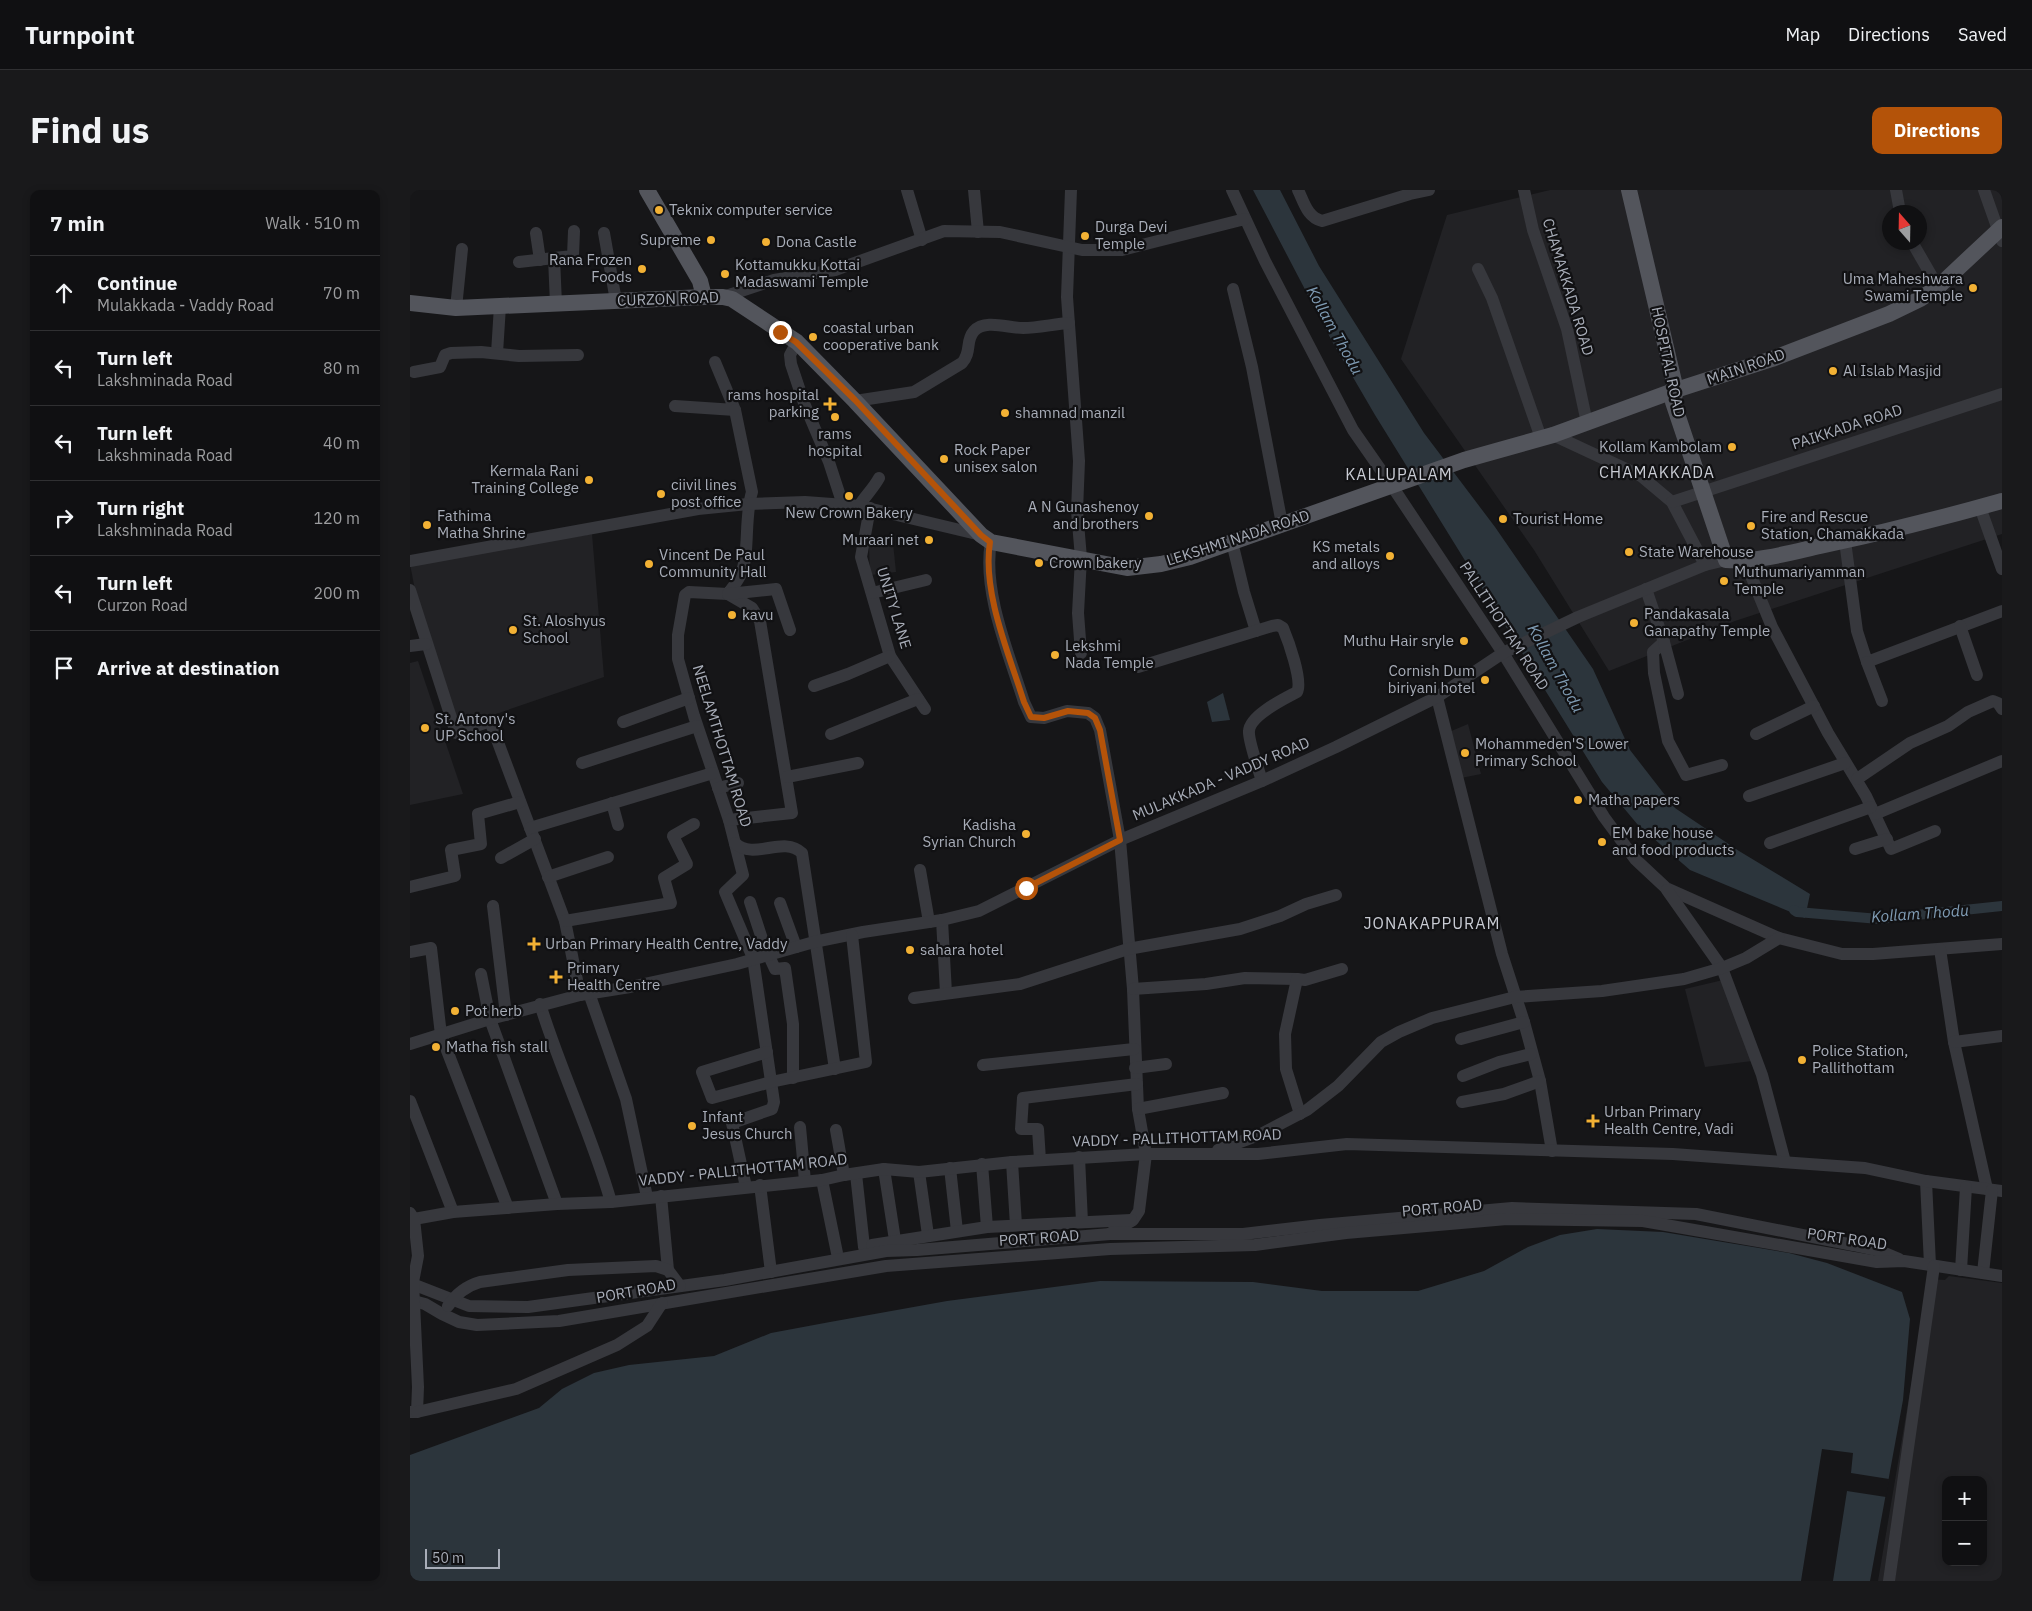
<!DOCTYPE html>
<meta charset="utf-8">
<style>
body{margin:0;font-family:"IBM Plex Sans",sans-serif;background:#19191b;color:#f1f3f6}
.controls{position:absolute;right:15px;bottom:15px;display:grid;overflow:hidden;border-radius:10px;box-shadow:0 2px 8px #0003}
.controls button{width:45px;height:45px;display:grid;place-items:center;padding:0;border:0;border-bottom:1px solid #303032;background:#101012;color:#f1f3f6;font:25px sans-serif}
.compass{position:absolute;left:1472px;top:15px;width:45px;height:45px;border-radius:50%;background:#101012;box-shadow:0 2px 8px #0003;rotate:340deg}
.scale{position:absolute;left:15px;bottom:12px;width:75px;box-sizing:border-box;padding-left:5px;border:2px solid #a8adb8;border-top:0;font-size:14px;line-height:18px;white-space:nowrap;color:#a8adb8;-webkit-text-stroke:4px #111113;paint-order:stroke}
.stop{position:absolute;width:15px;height:15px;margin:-11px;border:4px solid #b45309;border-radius:50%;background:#fff}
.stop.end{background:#b45309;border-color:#fff;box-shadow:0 1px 5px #0008}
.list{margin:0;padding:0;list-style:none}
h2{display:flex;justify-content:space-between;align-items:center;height:65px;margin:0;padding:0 20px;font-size:21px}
h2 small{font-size:16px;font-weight:400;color:#9c9d9f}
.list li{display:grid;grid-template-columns:32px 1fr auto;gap:15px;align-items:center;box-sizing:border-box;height:75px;padding:0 20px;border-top:1px solid #303032}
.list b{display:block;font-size:19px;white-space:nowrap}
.list p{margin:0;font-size:16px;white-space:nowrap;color:#9c9d9f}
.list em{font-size:16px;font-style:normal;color:#9c9d9f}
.icon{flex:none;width:28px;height:28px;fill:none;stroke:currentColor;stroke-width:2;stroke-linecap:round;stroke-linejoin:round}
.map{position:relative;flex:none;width:1592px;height:1391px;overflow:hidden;border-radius:10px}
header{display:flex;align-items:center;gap:30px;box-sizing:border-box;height:70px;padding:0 25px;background:#101012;border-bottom:1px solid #303032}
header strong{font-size:24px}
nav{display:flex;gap:28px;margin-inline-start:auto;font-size:18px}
.intro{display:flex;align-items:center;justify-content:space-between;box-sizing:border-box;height:120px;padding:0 30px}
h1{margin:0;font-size:35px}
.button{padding:12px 22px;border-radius:10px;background:#b45309;color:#fff;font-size:18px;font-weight:700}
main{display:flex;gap:30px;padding:0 30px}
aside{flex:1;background:#101012;border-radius:10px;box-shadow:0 2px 8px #0003}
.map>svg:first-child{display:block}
</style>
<header>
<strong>Turnpoint</strong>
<nav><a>Map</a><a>Directions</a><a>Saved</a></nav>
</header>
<div class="intro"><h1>Find us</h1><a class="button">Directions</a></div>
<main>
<aside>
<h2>7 min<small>Walk · 510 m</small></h2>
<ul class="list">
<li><svg class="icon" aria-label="ahead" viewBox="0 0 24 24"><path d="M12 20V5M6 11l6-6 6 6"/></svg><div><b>Continue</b><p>Mulakkada - Vaddy Road</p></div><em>70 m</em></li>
<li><svg class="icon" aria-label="left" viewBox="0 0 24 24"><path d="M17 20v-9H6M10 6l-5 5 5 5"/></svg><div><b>Turn left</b><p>Lakshminada Road</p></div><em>80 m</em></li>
<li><svg class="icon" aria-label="left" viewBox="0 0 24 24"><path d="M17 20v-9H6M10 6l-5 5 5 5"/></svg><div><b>Turn left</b><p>Lakshminada Road</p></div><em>40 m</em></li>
<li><svg class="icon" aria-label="right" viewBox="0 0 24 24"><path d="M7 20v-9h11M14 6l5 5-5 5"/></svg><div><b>Turn right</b><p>Lakshminada Road</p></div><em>120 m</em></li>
<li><svg class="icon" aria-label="left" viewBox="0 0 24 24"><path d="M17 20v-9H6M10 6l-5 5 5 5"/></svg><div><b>Turn left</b><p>Curzon Road</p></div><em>200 m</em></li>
<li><svg class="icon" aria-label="arrive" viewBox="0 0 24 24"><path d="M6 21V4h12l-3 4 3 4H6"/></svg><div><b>Arrive at destination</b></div></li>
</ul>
</aside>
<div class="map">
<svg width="1592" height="1391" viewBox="0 0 1592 1391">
<rect width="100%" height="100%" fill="#161618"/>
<g fill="#222225" fill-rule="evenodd">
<path d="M1140,0H1592V344L1325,431L1199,481L1124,360L991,169L1037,25ZM1480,22H1510V52H1480Z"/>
<polygon points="182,344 194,487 45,538 9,421 0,374"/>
<polygon points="483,353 486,382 460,385 459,355"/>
<polygon points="8,471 53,604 0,615 0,473"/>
<polygon points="1058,534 1071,584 1051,588 1039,542"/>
<polygon points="1313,790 1342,871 1295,877 1275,799"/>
<path d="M1539,1086L1592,1093V1391H1468L1519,1089L1535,1090ZM1536,1290H1573V1372H1536Z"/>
</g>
<g fill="#2c353c">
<polygon points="843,0 870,0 909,76 1014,243 1085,337 1183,479 1220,560 1265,618 1329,661 1400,704 1395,728 1280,680 1228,635 1192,592 965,225 923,153"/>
<polygon points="813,503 820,530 802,532 797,512"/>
<polygon points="1187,1039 1253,1042 1379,1063 1417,1073 1492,1102 1500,1129 1493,1210 1460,1391 0,1391 0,1265 129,1218 152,1199 184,1183 219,1175 304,1166 361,1143 420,1132 537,1111 690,1091 843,1092 912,1101 1008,1101 1074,1081 1118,1057 1150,1045"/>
</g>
<polygon fill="#161618" points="1412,1259 1443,1263 1441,1283 1479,1289 1476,1307 1437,1301 1423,1391 1391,1391"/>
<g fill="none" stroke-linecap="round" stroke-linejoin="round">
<polyline stroke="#2c353c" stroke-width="10" points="1384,720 1387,722 1469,729 1592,716"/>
<g stroke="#37383d" stroke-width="12">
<polyline points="497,0 512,50"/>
<polyline points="564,0 568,42"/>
<polyline points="661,0 657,107 669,271 667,321 671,368 668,423 671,463"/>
<polyline points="822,0 855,71 943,240 982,296 1093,463 1194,627 1225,669 1256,698 1369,748 1432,764 1463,764 1592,754"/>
<path d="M888,0C894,12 897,27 912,31L1000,4L1019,0"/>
<polyline points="1114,0 1123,40 1157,139 1177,233"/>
<polyline points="1486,0 1490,22"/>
<polyline points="1574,0 1592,51"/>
<polyline points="126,43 130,70"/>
<polyline points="194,43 206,111"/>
<polyline points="1502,52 1528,97"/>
<polyline points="109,72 144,68"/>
<polyline points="1068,79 1082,108 1131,248"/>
<polyline points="823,99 842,177 872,334"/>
<polyline points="313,107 364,90 425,80 534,41 590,42 672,60 712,60 835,29"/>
<polyline points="146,114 144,68 163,66 164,41"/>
<polyline points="46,118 52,59"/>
<polyline points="387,152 380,165 381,174 394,213 419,272 433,315"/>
<polyline points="87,163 90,116"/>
<polyline points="4,182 30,177 35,165 41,163 71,162 109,166 168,165"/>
<path d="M445,211L504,202L552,173C562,162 555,151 564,141C575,129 598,138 613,138C628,138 644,134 659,133"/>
<polyline points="265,216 325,220 305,172"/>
<path d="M325,220L342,302C334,327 340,363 331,384C328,391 322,398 318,404L279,402L275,405L268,445V469L284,526L319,630L333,685L315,702L343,768L364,912L362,919L322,933L336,997"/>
<polyline points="1143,245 1231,286 1262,312 1295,375"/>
<polyline points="1262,312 1592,204"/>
<path d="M449,316C455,306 463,299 469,288"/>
<polyline points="1570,317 1592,379"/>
<polyline points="460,318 451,367 480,466 515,519"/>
<polyline points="1435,351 1447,441 1457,472 1592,421"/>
<path d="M581,352C572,401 599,464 614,512L621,527L634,528L657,521L678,523L685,528L690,540L710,650L723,799L728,919L736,964L729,1021L723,1030L701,1043"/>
<polyline points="822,352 834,402 846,441"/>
<polyline points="0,371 288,319 338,314 395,312 449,316 571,345"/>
<polyline points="1335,371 1362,437 1418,543 1456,606 1481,659 1525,641"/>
<polyline points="1236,399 1254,452 1243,462 1244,483 1258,551 1276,585 1312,575"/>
<polyline points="0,400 46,543 80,531 155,731 170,805"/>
<polyline points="462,403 516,390"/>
<polyline points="318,404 342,418 350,431 382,623 319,630"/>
<polyline points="318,404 366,399 380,440"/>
<polyline points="1550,436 1567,485"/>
<polyline points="1254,452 1268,504"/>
<polyline points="0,456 16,454"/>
<polyline points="1457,472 1472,511"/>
<path d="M728,477L862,436L868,435L873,438C878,450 893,491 887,502C874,509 840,525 839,541C838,550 849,581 852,591"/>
<polyline points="404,496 438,484 480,466"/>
<polyline points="1027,507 1092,764 1114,832 1130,891 1142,961"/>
<polyline points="213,532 279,508"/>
<polyline points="421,544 508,509"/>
<polyline points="1346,544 1404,516"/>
<polyline points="172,573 287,536"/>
<polyline points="377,587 448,573"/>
<polyline points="1447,589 1500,553 1538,536 1558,522 1583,511 1588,513 1592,519"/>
<polyline points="308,598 328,593"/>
<polyline points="1339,606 1435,573"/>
<polyline points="202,613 208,635"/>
<polyline points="1465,624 1592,571"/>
<polyline points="120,638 303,583"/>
<path d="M325,653C344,671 373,645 392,663L425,879"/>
<polyline points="1360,653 1461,617"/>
<polyline points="1445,659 1477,649"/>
<polyline points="91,668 125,649"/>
<polyline points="510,680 519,732"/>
<polyline points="138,687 198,667"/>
<polyline points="0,697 45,686 41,660 71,654 68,624 110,612"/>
<polyline points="1257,700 1312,778 1352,885 1375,972"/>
<polyline points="340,712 354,755 365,779 375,778 383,834 383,888"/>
<polyline points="370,713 386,757"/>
<polyline points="83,716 96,825"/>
<polyline points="532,730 536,803"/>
<polyline points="155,731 261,713 254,688 277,674 263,646 284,634"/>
<polyline points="1530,759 1544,852 1577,999"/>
<polyline points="0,762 21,758 31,845 98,1018"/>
<polyline points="71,784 80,829 147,1014"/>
<polyline points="723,799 796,794 835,788 887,789"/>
<polyline points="179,803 216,909 237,1007"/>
<polyline points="504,808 610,794 718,759 830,739 870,726 896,714 926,705"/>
<path d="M130,814C151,882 182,945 201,1012"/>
<polyline points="1051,849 1114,832"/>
<polyline points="1544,852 1592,846"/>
<polyline points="0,854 80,829 170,805 220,797 327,774 404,752 453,742 532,730 569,721 710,650 852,591 926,557 1027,507 1093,463 1168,427 1295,375 1316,370"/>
<polyline points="357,862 292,882 302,908 361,892 456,872 442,745"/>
<polyline points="573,875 724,859"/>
<polyline points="725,878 756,874"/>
<polyline points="1053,886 1089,872 1121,864"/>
<polyline points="0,911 43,1022"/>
<polyline points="1052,912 1094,904 1130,891"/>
<polyline points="728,919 813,903"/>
<polyline points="890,924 876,879 875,844 887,789 895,790 932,779"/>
<polyline points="390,937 395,991"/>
<polyline points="426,940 434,985"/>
<polyline points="808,960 849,945 897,920 928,896 971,852 989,842 1022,828 1105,807 1192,801 1274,789 1312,778 1336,768 1369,748"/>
<polyline points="669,967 672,1032"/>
<polyline points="630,970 628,939 611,939 613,908 727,894"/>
<polyline points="602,972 606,1035"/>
<polyline points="572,974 577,1037"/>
<polyline points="540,978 547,1041"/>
<polyline points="474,979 485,1050"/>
<polyline points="509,982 518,1045"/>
<polyline points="446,984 454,1057"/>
<polyline points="412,990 427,1063"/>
<polyline points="1516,991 1520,1075"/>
<polyline points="350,995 361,1082"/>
<polyline points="251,1006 258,1080"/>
<polyline points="4,1029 43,1022 147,1014 201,1012 412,990 434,985 474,979 509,982 602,972 736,964 848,964 937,954 1263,964 1455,978 1516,991 1592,1001"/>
<polyline points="462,1055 577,1037 721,1030"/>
<polyline points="1551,1080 1556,997"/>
<polyline points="1573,1083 1582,1000"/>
<polyline points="0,1093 59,1116 118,1117 315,1090 476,1061 507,1060 700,1044 833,1044 910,1035 1102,1018 1286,1024 1443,1055 1470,1061 1489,1069"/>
<polyline points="0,1110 15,1114 32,1124 49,1132 67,1135 149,1131 476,1076 700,1059 845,1055 936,1043 1097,1029 1233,1031 1467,1072 1494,1071 1592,1086"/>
<path d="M38,1116C46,1104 56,1096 70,1092L158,1080L246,1076L258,1080L270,1096"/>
<polyline points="0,1222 7,1222 8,1197 3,1092 8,1066 4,1029 0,1023"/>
<polyline points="7,1222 106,1199 207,1155 237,1136 252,1113"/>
<polyline points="1479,1391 1524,1076"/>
</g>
<g stroke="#53555c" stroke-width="16">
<polyline points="237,0 290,91 294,107"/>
<path d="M1219,0L1266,200L1263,212L1316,370C1348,372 1379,363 1410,356C1471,343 1532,328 1592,311"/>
<polyline points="0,113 46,118 294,107 313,107 322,109 387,152 445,211 571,345 581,352 717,378 751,374 780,367 1054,270 1143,245 1266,200 1362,169 1479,124 1510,109 1528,97 1592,37"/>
</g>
</g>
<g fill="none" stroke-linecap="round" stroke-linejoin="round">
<path stroke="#b45309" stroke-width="6" d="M370,142L386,152L445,210L571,345L580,352C572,402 599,464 614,512L621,527L634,528L658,521L678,523L685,528L690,540L710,650L616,698"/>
</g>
<g fill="#f2b134" stroke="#111113" stroke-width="2">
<circle cx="249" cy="20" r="5"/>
<circle cx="675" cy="46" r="5"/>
<circle cx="301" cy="50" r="5"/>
<circle cx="356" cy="52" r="5"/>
<circle cx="232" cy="79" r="5"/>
<circle cx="315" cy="84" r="5"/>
<circle cx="1563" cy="98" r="5"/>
<circle cx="403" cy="147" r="5"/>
<circle cx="1423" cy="181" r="5"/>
<path d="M417.5 206.5h5v5h5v5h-5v5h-5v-5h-5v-5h5z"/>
<circle cx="595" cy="223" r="5"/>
<circle cx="425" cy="227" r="5"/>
<circle cx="1322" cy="257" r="5"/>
<circle cx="534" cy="269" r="5"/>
<circle cx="179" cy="290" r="5"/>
<circle cx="251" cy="304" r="5"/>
<circle cx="439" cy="306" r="5"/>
<circle cx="739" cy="326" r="5"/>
<circle cx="1093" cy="329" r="5"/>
<circle cx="17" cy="335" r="5"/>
<circle cx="1341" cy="336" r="5"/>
<circle cx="519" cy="350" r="5"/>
<circle cx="1219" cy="362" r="5"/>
<circle cx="980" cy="366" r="5"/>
<circle cx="629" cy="373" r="5"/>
<circle cx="239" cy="374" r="5"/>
<circle cx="1314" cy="391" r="5"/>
<circle cx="322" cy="425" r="5"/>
<circle cx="1224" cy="433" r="5"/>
<circle cx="103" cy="440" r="5"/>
<circle cx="1054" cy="451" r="5"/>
<circle cx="645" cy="465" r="5"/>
<circle cx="1075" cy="490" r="5"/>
<circle cx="15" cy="538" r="5"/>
<circle cx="1055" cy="563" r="5"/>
<circle cx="1168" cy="610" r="5"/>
<circle cx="616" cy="644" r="5"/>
<circle cx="1192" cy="652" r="5"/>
<path d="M121.5 746.5h5v5h5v5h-5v5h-5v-5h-5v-5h5z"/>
<circle cx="500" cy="760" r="5"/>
<path d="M143.5 779.5h5v5h5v5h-5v5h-5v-5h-5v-5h5z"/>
<circle cx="45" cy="821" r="5"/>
<circle cx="26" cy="857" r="5"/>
<circle cx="1392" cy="870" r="5"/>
<path d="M1180.5 923.5h5v5h5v5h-5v5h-5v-5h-5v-5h5z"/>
<circle cx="282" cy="936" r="5"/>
</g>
<g text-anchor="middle" stroke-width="4.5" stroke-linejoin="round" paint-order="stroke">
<g font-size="15" fill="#a8adb8" stroke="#111113" text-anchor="start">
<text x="259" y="25">Teknix computer service</text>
<text x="685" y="42">Durga Devi<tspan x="685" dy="17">Temple</tspan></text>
<text x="291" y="55" text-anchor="end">Supreme</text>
<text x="366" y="57">Dona Castle</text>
<text x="222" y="75" text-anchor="end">Rana Frozen<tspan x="222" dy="17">Foods</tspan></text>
<text x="325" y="80">Kottamukku Kottai<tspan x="325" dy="17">Madaswami Temple</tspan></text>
<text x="1553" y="94" text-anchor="end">Uma Maheshwara<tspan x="1553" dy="17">Swami Temple</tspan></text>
<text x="413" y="143">coastal urban<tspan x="413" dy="17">cooperative bank</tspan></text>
<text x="1433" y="186">Al Islab Masjid</text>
<text x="409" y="210" text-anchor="end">rams hospital<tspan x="409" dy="17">parking</tspan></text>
<text x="605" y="228">shamnad manzil</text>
<text x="425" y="249" text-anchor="middle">rams<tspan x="425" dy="17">hospital</tspan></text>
<text x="1312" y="262" text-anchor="end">Kollam Kambolam</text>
<text x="544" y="265">Rock Paper<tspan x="544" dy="17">unisex salon</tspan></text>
<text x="169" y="286" text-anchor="end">Kermala Rani<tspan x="169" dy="17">Training College</tspan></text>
<text x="261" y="300">ciivil lines<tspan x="261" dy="17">post office</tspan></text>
<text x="729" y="322" text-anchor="end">A N Gunashenoy<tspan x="729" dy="17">and brothers</tspan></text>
<text x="439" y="328" text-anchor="middle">New Crown Bakery</text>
<text x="27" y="331">Fathima<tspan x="27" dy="17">Matha Shrine</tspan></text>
<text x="1351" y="332">Fire and Rescue<tspan x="1351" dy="17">Station, Chamakkada</tspan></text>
<text x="1103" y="334">Tourist Home</text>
<text x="509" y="355" text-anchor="end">Muraari net</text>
<text x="970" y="362" text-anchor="end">KS metals<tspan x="970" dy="17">and alloys</tspan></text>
<text x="1229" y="367">State Warehouse</text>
<text x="249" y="370">Vincent De Paul<tspan x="249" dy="17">Community Hall</tspan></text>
<text x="639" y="378">Crown bakery</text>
<text x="1324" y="387">Muthumariyamman<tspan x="1324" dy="17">Temple</tspan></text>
<text x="1234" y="429">Pandakasala<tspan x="1234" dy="17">Ganapathy Temple</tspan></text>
<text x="332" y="430">kavu</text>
<text x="113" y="436">St. Aloshyus<tspan x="113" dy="17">School</tspan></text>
<text x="1044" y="456" text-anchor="end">Muthu Hair sryle</text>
<text x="655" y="461">Lekshmi<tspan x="655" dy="17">Nada Temple</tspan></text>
<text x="1065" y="486" text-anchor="end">Cornish Dum<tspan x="1065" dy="17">biriyani hotel</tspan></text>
<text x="25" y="534">St. Antony's<tspan x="25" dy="17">UP School</tspan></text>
<text x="1065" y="559">Mohammeden'S Lower<tspan x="1065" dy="17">Primary School</tspan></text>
<text x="1178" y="615">Matha papers</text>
<text x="606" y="640" text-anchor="end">Kadisha<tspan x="606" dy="17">Syrian Church</tspan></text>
<text x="1202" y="648">EM bake house<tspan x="1202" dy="17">and food products</tspan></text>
<text x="135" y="759">Urban Primary Health Centre, Vaddy</text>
<text x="510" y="765">sahara hotel</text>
<text x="157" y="783">Primary<tspan x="157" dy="17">Health Centre</tspan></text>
<text x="55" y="826">Pot herb</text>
<text x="36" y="862">Matha fish stall</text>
<text x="1402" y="866">Police Station,<tspan x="1402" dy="17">Pallithottam</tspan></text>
<text x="1194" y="927">Urban Primary<tspan x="1194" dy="17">Health Centre, Vadi</tspan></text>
<text x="292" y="932">Infant<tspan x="292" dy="17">Jesus Church</tspan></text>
</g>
<g font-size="15" fill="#a8adb8" stroke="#111113">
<text transform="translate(1158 97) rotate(73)" y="5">CHAMAKKADA ROAD</text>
<text transform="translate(258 109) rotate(-2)" y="5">CURZON ROAD</text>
<text transform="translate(1258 172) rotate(78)" y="5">HOSPITAL ROAD</text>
<text transform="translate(1336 177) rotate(-19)" y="5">MAIN ROAD</text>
<text transform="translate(1437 237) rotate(-18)" y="5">PAIKKADA ROAD</text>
<text transform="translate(828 348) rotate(-18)" y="5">LEKSHMI NADA ROAD</text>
<text transform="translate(484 418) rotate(73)" y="5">UNITY LANE</text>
<text transform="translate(1094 436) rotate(57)" y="5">PALLITHOTTAM ROAD</text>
<text transform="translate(312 556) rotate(73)" y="5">NEELAMTHOTTAM ROAD</text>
<text transform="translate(811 589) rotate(-23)" y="5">MULAKKADA - VADDY ROAD</text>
<text transform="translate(767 948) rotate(-2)" y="5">VADDY - PALLITHOTTAM ROAD</text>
<text transform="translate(333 980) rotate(-6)" y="5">VADDY - PALLITHOTTAM ROAD</text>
<text transform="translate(1032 1018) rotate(-5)" y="5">PORT ROAD</text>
<text transform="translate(629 1048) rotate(-4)" y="5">PORT ROAD</text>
<text transform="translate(1437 1049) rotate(8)" y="5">PORT ROAD</text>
<text transform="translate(226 1101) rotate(-10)" y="5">PORT ROAD</text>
</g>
<g font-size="16" font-style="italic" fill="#7f9bb3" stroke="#111113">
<text transform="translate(925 140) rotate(61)" y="6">Kollam Thodu</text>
<text transform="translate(1146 478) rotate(61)" y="6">Kollam Thodu</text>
<text transform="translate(1510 723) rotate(-4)" y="6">Kollam Thodu</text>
</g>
<g font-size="16" letter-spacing="1" fill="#c9ccd4" stroke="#111113">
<text x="1247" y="288">CHAMAKKADA</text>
<text x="989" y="290">KALLUPALAM</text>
<text x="1022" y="739">JONAKAPPURAM</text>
</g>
</g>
</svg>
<div class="controls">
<button>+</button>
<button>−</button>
</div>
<svg class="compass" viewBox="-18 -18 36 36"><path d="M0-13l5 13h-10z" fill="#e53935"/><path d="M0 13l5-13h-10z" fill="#9c9d9f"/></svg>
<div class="scale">50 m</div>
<div class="stop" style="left:616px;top:698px"></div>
<div class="stop end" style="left:370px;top:142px"></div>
</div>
</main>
